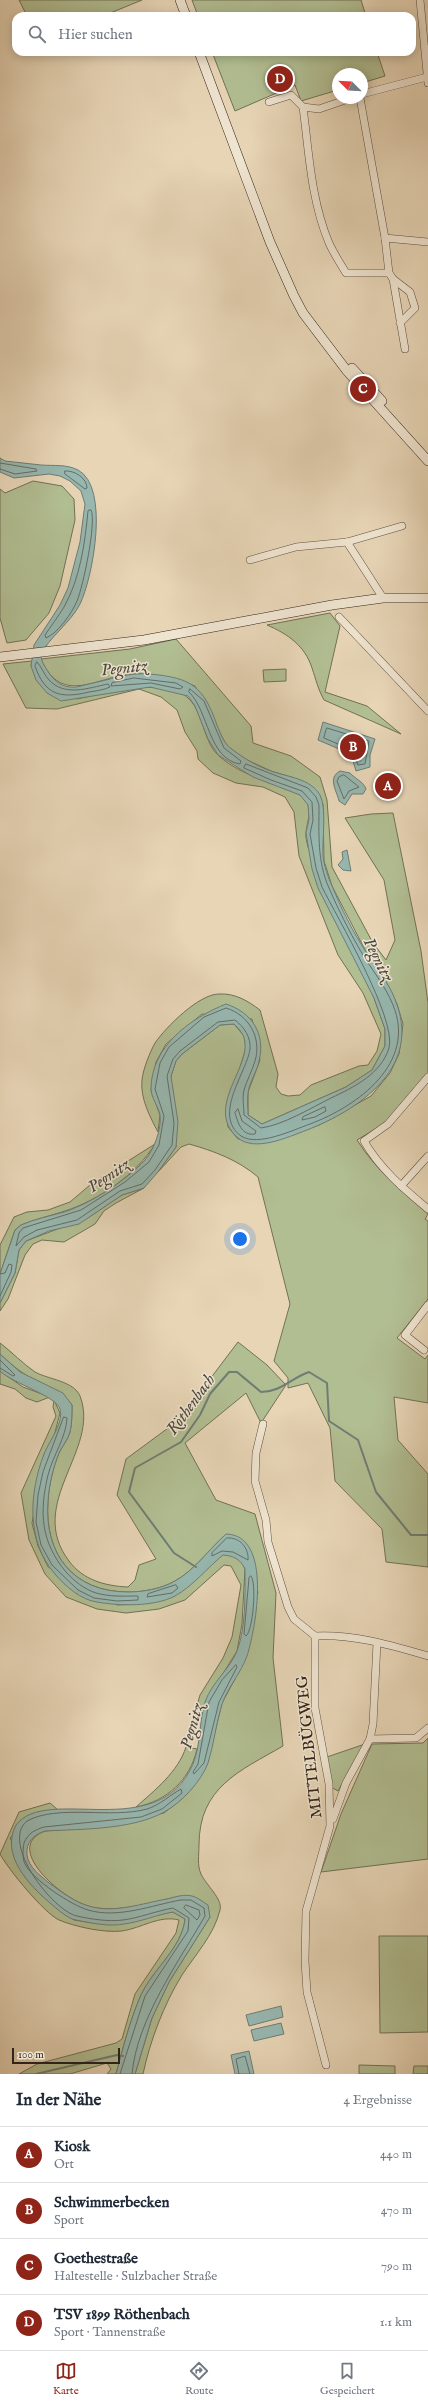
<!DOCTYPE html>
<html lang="de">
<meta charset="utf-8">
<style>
body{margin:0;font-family:"IM FELL English",serif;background:#f6f6f7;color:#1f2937}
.compass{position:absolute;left:332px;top:68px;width:36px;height:36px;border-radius:50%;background:#fff;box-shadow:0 2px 10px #0003;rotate:294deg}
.scale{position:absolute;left:12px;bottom:10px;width:108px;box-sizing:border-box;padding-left:4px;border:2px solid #332419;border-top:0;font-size:11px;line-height:14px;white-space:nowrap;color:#332419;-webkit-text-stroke:3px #efe4d0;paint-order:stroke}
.you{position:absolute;left:240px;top:1239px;width:14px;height:14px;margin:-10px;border:3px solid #fff;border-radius:50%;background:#1a73e8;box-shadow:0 0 0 6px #1a73e833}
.badge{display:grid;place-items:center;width:26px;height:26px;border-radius:50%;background:#8f2418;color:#fff;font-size:13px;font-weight:700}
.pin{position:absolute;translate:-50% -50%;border:2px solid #fff;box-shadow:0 1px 4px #0006}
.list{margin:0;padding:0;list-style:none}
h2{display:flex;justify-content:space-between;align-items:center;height:52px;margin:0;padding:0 16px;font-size:17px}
h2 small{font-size:13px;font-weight:400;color:#747a83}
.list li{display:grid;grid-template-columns:26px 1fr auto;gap:12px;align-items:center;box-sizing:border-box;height:56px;padding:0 16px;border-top:1px solid #e0e1e3}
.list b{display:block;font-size:15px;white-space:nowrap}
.list p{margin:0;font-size:13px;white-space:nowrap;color:#747a83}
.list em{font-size:13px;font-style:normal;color:#747a83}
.icon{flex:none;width:22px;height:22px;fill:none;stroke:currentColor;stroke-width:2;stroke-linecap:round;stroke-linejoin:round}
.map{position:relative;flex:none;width:428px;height:2074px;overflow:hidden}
.search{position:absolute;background:#fff;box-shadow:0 2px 10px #0003;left:12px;right:12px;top:12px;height:44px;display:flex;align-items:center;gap:10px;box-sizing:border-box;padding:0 14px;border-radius:12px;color:#747a83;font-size:15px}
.sheet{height:276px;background:#fff}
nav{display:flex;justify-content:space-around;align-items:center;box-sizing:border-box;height:56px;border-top:1px solid #e0e1e3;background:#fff;font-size:11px;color:#747a83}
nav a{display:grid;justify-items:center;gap:2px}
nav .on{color:#8f2418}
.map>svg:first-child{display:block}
</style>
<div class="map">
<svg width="428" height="2074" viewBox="0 0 428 2074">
<rect width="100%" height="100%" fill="#e7d5b6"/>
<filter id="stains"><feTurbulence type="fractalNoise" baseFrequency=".005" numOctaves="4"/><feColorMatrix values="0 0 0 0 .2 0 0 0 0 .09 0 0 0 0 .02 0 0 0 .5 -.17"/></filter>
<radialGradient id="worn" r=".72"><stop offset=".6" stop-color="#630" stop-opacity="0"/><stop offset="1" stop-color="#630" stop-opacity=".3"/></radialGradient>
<g fill="#b1be92" stroke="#727156">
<polygon points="19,0 142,0 103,16 27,16"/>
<polygon points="192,0 361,0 366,16 198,16"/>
<polygon points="212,52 377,52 385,76 362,83 362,74 338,74 338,90 301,101 295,85 235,111"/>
<polygon points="33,481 62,486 74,499 75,520 60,586 49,613 26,640 7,643 0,618 0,489 5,493"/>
<path d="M330,613L340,626L325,692L367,706L401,734L324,700C318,689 316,680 312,668C305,646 288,634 267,625Z"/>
<path d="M176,639L251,726L253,743L291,756L320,777L327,800L332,867L373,943L386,960L395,940L384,880L345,818L371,814L393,813L421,951L428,1003V1074L387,1122L357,1140C376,1170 401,1191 428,1214L425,1219L428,1221V1299L397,1338L425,1359L428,1355V1403L394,1397L398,1440L428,1474V1567L386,1562L382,1529L335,1481L330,1428L308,1383L288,1388V1378L274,1361L290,1304L258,1177C238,1160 214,1151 189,1144L181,1147L158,1172L176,1147L171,1076L176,1061L182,1054L220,1025L234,1024L244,1036L246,1048L226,1113L228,1127L238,1139L269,1142L319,1125L371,1096L390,1073L399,1054L403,1024L397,1004L386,982L364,948L332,886L324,861L323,804L294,778L271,771L245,759L227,746L195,686C176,679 155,673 135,674C98,675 62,708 41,659L130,649Z"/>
<path d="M32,661L31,666L77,699C106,693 175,673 194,705C204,720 205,744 219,756C243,777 272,781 298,794C302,795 307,801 308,805C311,814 307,823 306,832C305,836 307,842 308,847L374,998L385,1029V1046L372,1070L346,1087L262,1124L248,1115V1092L260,1060L252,1019L202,1014L166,1044L156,1062L151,1090L160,1115L158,1132C150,1117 140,1098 142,1080C143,1069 150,1052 155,1043C166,1027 199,994 219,994C235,993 248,1001 260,1010L278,1074L276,1087L281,1094L288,1096L300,1095L311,1085L359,1066L368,1065L377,1051L381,1034L363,993L338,955L299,856L294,812L285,797L263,787L236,783L213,773L198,759L197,751L185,732L177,710L161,697L139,689L57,709L26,708L3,664Z"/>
<polygon points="286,669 286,681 264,682 263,670"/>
<path d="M155,1144C137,1174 99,1200 65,1211C50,1216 35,1219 21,1225L15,1230L0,1274V1245L14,1217L27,1212L48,1210L70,1202L90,1185Z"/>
<polygon points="144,1188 116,1203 104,1211 95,1224 64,1242 42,1240 33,1244 25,1255 8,1299 0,1311 0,1303 15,1273 19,1250 26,1241 89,1217 122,1195"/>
<path d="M238,1342L267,1365L286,1385L261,1423L246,1393L185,1443L216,1500L255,1514L276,1593L273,1658L283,1746C240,1771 199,1787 199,1845C199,1855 197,1865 201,1874C206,1885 223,1899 220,1910C214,1935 195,1955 182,1975C164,2004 150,2041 143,2074H135L152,2018L169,1982L210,1917L181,1896C152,1902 121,1913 91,1907C66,1902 0,1848 45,1831L102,1826L164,1813L185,1796L207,1765L222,1703L235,1679L258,1592L227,1534C209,1549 195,1570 175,1581C161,1589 143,1592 128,1592C73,1592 44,1554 48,1501C49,1485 53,1468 59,1453C62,1446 68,1440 70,1432C72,1424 72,1413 72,1405C62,1392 55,1392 41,1384C26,1376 12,1366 0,1354V1343C12,1352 23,1364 35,1372C47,1379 74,1381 80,1396C101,1450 25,1503 69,1561C83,1580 105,1586 128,1587L135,1580L139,1565L156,1559L117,1495L126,1459L179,1420Z"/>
<polygon points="0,1371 23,1387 50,1397 37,1402 26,1398 15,1389 0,1384"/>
<polygon points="54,1400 60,1413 54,1436 45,1453 32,1523 38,1546 48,1567 117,1605 138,1604 174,1596 223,1554 233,1556 242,1562 245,1569 242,1624 237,1651 206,1701 202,1715 195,1713 200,1695 223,1658 232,1637 241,1585 231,1566 224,1565 185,1600 159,1609 126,1613 97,1609 66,1597 45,1574 29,1540 21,1493 56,1416 53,1407"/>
<polygon points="428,1738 428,1859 321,1872 341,1814 372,1744 423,1743"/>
<polygon points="365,1744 338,1791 329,1786 324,1758"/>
<path d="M186,1747L197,1749C190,1780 167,1801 136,1807C155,1790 178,1772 186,1747Z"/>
<path d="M50,1803L58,1810L38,1812L10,1838L40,1894L74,1920L94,1923L173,1912L185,1919C182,1948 153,1969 141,1995C130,2020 123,2048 116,2074H107L111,2069L107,2063L70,2074H19L37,2064L116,2043L122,2039L135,1994L176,1933L179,1920C159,1915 142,1928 122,1931C104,1933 76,1927 59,1920C44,1913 8,1869 0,1854L19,1812Z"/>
<polygon points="379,1936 428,1936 428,2032 380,2033"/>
<polygon points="359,2065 395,2066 395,2074 359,2074"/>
<polygon points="414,2066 428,2066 428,2074 413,2074"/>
</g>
<g fill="#97b8b1" stroke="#6f7d74">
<path d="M0,458L5,461C17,462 29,464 41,465C54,466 66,464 78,470C110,487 93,577 80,604C72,621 47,640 42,653C40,659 43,664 47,670C52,678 60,687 71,687C76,688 84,685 89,684C109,680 129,672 150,674C192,678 203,686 217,725C221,735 224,744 233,750C245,759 257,766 271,771C287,777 310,778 320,795C327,808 322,840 323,856C324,866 328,877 332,886C341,908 353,932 366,952C377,969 391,985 397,1005C420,1069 358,1110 307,1130C288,1137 254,1153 237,1137C204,1107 253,1066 244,1038C243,1033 238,1028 234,1024L220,1025L182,1054L176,1061L171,1076L178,1122L176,1147L158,1172L144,1188L122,1195L79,1224L49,1231L26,1241L19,1250L15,1273L0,1303V1274L15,1230L21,1225C35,1219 50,1216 64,1212C90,1204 127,1180 145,1160C154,1150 162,1128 160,1115C158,1106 151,1097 151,1089C151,1046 191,1018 226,1004C251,1012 266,1033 259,1061C257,1072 249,1082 248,1093C247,1100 248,1108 248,1115L262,1124L346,1087L372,1070L385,1046V1029L374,998L318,888L312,869L306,833L309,819L308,805L300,795L253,777L218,755L208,739L195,706L188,696L150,687L61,701L47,693L36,680L31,666L34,645L60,605L68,588L80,542L85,504L81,491L70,481L60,476L49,474L14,478L0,472Z"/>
<polygon points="323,722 375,739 370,755 370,767 356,771 351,754 318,740"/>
<path d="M340,771L350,773C354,778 364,782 366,789L363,794H352L345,805L339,801C337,791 327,778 340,771Z"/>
<polygon points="347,850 351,871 343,870 338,865 343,859 342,852"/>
<path d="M0,1354L20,1372L63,1393L72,1405C72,1413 72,1424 70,1432C68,1440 62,1446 59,1453C53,1468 49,1485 48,1501C44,1554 73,1592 128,1592C143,1592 161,1589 175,1581C195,1570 209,1549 226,1534C273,1535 256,1628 247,1656C241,1673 228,1687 222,1704C216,1723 214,1744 208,1763C201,1782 181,1803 164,1812C132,1830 81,1829 45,1831C33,1835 26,1842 27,1855C29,1868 40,1875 49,1883C62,1892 74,1902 89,1906C114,1914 143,1903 167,1899C175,1897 184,1894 192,1896C197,1897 203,1902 208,1905L210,1917L169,1982L152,2018L135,2074H116C123,2048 130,2020 141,1995C153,1969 182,1948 185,1919L173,1912C156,1915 140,1922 124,1924C109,1927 91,1923 76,1920C68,1919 57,1909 50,1903C29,1885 0,1855 16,1825C47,1784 158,1845 193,1764C201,1745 199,1721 205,1702C212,1682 230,1669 237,1651C246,1627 245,1595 245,1569C240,1559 234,1556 223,1555C207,1568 193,1586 175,1596C154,1607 119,1606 97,1602C81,1600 65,1586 55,1574C26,1541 29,1493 44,1454C49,1441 64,1423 60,1409C56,1396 14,1384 0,1371Z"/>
<polygon points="281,2006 283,2017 249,2026 246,2015"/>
<polygon points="281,2023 284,2034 254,2041 251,2030"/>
<polygon points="249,2051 254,2074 235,2074 231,2055"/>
</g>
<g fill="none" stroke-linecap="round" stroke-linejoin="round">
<g stroke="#656e65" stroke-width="1">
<polyline points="0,463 36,469 37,471 15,474 0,469"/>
<path d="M65,471C74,470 87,478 87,488L85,489L65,474Z"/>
<path d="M91,510C97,521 83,587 77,601C72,613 58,633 46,638L45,635C51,626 58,617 64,607C80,579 85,543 88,511Z"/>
<path d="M37,662C42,667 44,675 49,680C65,697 88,688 108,684L110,687C104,690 95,691 89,692C60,699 45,695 35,666Z"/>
<polygon points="134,678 176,683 183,687 180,689 151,683 111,686 112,683"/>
<path d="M190,689L204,701L224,748L241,761L240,764C208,759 209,711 189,692Z"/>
<polygon points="327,728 369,741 365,764 358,765 352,750 324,738"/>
<path d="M246,764L308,788L316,797L319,805C319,834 317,861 329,888C338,909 349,931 360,950C371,969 385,985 393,1005C417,1063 358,1106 310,1124C293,1130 258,1147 241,1136C212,1115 247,1072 250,1049C251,1037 244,1027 235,1020L218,1022L180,1051L173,1059L167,1076L174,1123L172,1145L155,1170L142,1184L120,1191L77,1220L37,1230L24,1237L16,1246L19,1233L23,1228L81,1210L125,1182L149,1162L159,1145L164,1116L155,1089L160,1063L169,1047L204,1017L226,1008C249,1015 262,1038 255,1061C252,1071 247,1080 244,1090C242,1098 244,1107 244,1115L261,1128C283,1125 311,1108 331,1098C354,1087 381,1074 389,1048C397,1019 337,917 322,887L316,868L310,834L313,820L312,802L302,791L271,780L244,768Z"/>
<polygon points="344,775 359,787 349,791 344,799 337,781 339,777"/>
<polygon points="325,1107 326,1111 315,1117 302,1120 303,1117"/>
<path d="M238,1109L242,1121L256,1131L255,1134C241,1136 238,1122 235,1113Z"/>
<polyline points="0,1274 5,1273 9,1264 12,1265 11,1272 0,1296"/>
<polyline points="0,1360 15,1375 13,1376 0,1368"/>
<path d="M64,1417L67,1418C66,1438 53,1455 48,1475C39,1513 41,1542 66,1572C74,1581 84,1589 96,1593C110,1597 124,1596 138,1596V1600L117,1601L94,1598L78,1590L52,1565L41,1545L36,1522L38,1495L43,1472Z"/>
<path d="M227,1538C240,1537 249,1548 248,1560L233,1552L222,1551L212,1556V1553Z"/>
<path d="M251,1576C257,1582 253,1631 246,1636L244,1634L249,1578Z"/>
<polygon points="176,1585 178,1588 172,1593 147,1597 148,1594"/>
<polygon points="236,1665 237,1667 219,1702 204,1763 194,1774 193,1772 198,1764 209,1702 222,1680"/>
<polygon points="186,1905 199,1910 200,1915 197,1920 184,1908"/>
<path d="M120,2074L145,1996L188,1931L189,1918L173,1908C156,1911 139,1918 123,1920C109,1922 90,1919 77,1916C53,1911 0,1843 27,1821C58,1804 111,1819 147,1809C160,1805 170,1795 181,1789L182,1793L162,1809L141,1817L44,1827C35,1830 28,1833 24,1843C23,1849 22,1858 25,1864C33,1880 71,1905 88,1910C118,1919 152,1905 181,1900H191L204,1908L205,1916C178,1963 137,2019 132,2074"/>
<polyline points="239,2074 236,2059 245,2056 250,2074"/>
</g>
<g stroke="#6f7d74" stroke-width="2">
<path d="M196,1567L174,1553L129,1492L135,1468L181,1442L200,1415L210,1394L229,1372H237L261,1392C281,1392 291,1378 309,1372L327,1383L329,1421L358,1440L376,1492L411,1535H428"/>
<polyline points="36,2074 117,2055 123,2056"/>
</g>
<defs>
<g id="street">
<polyline points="420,0 428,83"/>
<polyline points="362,94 427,77"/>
<polyline points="360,98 385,238 389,273 393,279 405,349"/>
<polyline points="269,102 291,95 303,107 319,109 351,98"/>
<path d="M303,107C309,153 311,200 329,243C334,254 340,263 346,273H389"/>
<polyline points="385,238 428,242"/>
<polyline points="393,279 410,292 415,308 400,323"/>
<polyline points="347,542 383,598"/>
<polyline points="250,560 296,547 347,542 402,526"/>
<polyline points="339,617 428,711"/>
<path d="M428,1077L388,1124L364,1141C380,1169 404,1189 428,1209"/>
<polyline points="401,1186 428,1156"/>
<polyline points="424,1350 405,1335 428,1305"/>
<path d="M263,1424L256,1453L255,1481L266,1520L268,1542L288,1607L294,1619L315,1636C354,1634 390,1645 428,1656"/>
<polyline points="315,1636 315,1708 329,1784 330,1826 306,1911 305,1961 307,1992 326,2065"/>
<polyline points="370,1739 416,1738 428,1728"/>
<polyline points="333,1819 346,1783 370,1739 373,1724 377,1643"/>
</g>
<g id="secondary">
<polyline points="180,0 186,16"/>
<polyline points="199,52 270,242 294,296 303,313 347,371 428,461"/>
<polyline points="352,368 382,401"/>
<polyline points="0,657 144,640 332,605 383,598 428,598"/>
</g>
</defs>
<use href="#street" stroke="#605040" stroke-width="8"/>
<use href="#secondary" stroke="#332419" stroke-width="10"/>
<use href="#street" stroke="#efe4d0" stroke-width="7"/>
<use href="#secondary" stroke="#efe4d0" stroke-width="9"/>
</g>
<g text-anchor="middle" stroke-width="3" stroke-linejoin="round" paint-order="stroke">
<g font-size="16" fill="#332419" stroke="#efe4d0">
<text transform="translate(308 1747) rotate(-96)" y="6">MITTELBÜGWEG</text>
</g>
<g font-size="17" font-style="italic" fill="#4c493f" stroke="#efe4d0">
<text transform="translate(124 667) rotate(-6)" y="6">Pegnitz</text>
<text transform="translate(379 959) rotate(63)" y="6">Pegnitz</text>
<text transform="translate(108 1175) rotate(-34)" y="6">Pegnitz</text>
<text transform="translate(190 1404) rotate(-54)" y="6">Röthenbach</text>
<text transform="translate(191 1726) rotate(-74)" y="6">Pegnitz</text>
</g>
</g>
<rect width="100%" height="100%" filter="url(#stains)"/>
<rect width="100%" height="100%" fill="url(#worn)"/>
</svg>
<svg class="compass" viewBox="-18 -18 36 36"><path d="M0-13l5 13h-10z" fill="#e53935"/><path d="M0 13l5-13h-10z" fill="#747a83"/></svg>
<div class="scale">100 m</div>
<div class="you"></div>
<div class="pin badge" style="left:388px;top:786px">A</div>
<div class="pin badge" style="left:353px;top:747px">B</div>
<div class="pin badge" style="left:363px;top:389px">C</div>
<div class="pin badge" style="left:280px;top:79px">D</div>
<div class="search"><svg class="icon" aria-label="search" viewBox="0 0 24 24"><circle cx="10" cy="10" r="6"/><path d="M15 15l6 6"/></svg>Hier suchen</div>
</div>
<section class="sheet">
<h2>In der Nähe<small>4 Ergebnisse</small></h2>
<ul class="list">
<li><span class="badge">A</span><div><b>Kiosk</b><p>Ort</p></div><em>440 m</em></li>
<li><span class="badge">B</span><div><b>Schwimmerbecken</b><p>Sport</p></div><em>470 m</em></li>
<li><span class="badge">C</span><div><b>Goethestraße</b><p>Haltestelle · Sulzbacher Straße</p></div><em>790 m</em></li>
<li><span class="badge">D</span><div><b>TSV 1899 Röthenbach</b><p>Sport · Tannenstraße</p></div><em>1.1 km</em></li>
</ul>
</section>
<nav>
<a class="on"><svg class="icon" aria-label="map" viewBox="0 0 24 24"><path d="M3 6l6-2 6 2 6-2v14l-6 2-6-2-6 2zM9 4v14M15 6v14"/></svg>Karte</a>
<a><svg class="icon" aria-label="directions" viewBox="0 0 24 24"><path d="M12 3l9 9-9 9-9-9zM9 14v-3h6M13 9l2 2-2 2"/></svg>Route</a>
<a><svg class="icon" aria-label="saved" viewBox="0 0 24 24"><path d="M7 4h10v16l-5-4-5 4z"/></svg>Gespeichert</a>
</nav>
